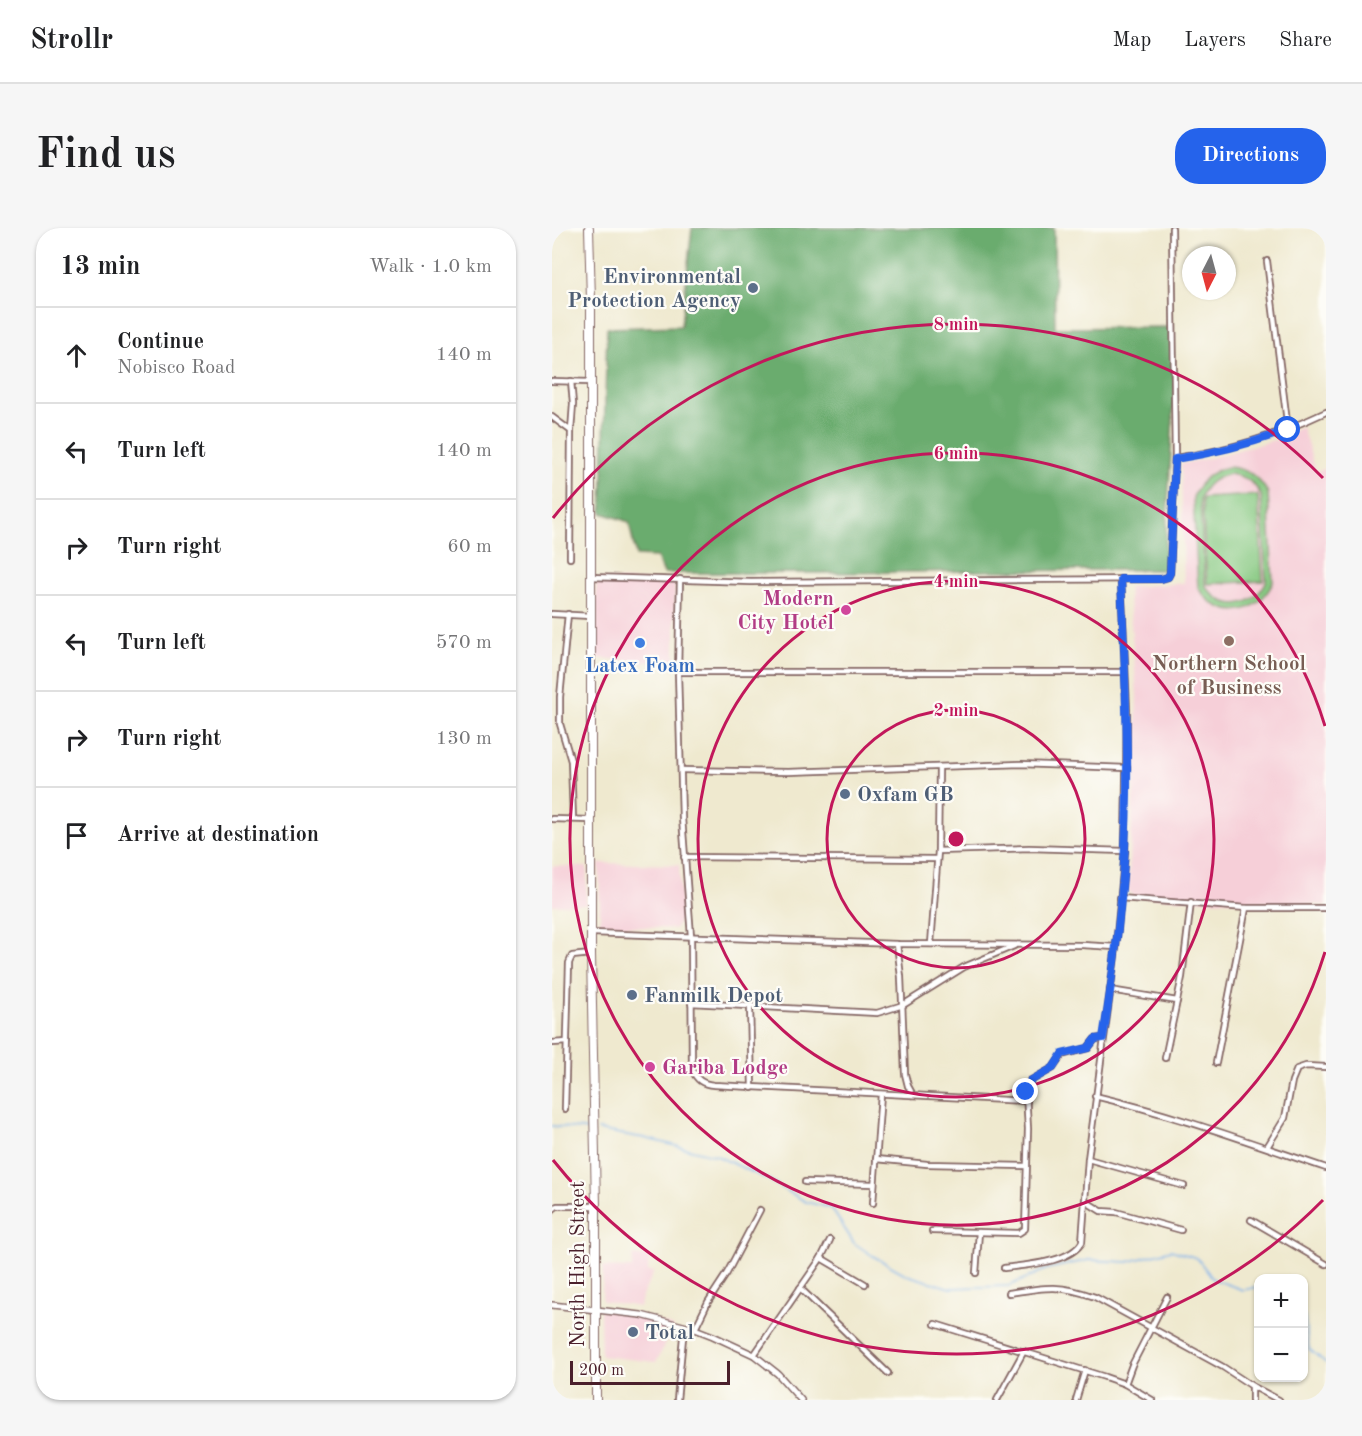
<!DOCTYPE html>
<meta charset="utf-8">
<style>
body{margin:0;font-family:"Old Standard TT",serif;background:#f6f6f6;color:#202124}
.controls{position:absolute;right:18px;bottom:18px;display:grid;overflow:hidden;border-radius:12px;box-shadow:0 2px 4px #0004}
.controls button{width:54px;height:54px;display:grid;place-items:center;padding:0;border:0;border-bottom:2px solid #e0e0e0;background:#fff;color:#202124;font:30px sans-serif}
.compass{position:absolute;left:630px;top:18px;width:54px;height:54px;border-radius:50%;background:#fff;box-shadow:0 2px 4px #0004;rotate:186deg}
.scale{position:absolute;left:18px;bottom:15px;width:160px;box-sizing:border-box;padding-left:6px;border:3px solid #4a1f2b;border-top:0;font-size:16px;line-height:21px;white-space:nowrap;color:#4a1f2b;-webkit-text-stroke:4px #fdfcf7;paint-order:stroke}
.stop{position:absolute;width:18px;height:18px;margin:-14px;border:4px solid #2563eb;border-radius:50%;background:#fff}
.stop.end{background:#2563eb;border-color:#fff;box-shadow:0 2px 6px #0008}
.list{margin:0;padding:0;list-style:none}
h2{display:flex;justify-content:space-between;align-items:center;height:78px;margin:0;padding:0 24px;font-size:26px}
h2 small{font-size:20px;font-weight:400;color:#757577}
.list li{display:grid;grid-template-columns:39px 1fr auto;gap:18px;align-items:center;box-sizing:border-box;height:96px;padding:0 24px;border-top:2px solid #e0e0e0}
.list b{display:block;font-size:22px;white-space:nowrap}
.list p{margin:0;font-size:20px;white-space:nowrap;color:#757577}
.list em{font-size:20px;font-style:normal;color:#757577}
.icon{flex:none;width:33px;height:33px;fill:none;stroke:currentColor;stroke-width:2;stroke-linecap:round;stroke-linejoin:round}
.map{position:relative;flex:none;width:774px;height:1172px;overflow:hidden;border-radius:24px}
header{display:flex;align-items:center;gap:36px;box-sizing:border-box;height:84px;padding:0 30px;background:#fff;border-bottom:2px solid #e0e0e0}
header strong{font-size:28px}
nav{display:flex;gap:33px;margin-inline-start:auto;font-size:21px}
.intro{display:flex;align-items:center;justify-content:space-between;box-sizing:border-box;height:144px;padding:0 36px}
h1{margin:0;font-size:42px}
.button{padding:15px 27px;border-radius:24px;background:#2563eb;color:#fff;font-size:21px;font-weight:700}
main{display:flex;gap:36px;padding:0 36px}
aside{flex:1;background:#fff;border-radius:24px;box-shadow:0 2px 4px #0004}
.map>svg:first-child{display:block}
</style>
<header>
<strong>Strollr</strong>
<nav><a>Map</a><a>Layers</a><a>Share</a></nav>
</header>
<div class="intro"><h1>Find us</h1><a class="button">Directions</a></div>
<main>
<aside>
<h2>13 min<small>Walk · 1.0 km</small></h2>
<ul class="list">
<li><svg class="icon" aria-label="ahead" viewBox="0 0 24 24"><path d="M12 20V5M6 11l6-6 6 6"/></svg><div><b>Continue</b><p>Nobisco Road</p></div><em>140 m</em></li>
<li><svg class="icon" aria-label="left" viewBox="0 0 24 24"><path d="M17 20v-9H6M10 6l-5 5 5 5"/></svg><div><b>Turn left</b></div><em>140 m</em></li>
<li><svg class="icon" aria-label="right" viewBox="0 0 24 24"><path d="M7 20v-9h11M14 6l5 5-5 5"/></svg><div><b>Turn right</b></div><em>60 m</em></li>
<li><svg class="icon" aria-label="left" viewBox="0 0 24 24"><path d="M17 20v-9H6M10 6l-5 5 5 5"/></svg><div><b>Turn left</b></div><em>570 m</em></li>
<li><svg class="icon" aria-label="right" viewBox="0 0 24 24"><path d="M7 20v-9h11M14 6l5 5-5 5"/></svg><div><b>Turn right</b></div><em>130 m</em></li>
<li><svg class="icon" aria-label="arrive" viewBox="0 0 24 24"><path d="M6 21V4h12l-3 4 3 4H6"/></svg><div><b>Arrive at destination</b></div></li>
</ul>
</aside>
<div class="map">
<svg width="774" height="1172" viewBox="0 0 774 1172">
<rect width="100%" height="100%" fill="#fdfcf7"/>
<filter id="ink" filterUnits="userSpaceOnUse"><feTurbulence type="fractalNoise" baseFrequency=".0167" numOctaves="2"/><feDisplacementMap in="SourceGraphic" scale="12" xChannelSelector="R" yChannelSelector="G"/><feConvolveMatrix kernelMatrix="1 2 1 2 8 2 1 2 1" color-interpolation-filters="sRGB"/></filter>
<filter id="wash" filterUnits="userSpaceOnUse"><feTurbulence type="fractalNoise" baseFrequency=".008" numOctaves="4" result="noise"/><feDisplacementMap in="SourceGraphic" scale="24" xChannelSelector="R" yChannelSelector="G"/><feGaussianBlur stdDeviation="1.35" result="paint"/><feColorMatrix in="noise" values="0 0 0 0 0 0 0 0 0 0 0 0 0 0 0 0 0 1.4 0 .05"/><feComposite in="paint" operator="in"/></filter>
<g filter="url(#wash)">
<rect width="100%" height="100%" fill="#efe9cf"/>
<g fill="#f6cfd8">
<polygon points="750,199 764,243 774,241 774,677 582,669 576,662 583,541 585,467 576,359 632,355 629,236 662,229 726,211"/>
<polygon points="44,351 123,354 123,436 45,430"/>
<polygon points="47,635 127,637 130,689 123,701 48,697"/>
<polygon points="0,638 35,639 34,676 0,677"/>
<polygon points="81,1027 97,1029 96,1043 102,1044 90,1068 88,1079 50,1073 51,1039 80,1040"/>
<polygon points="48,1082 84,1087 122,1099 104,1134 49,1128"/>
</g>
<g fill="#84c77f" stroke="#677355" stroke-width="1.5" fill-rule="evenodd">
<path d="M677,239C696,241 706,248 716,265L721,355C702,390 669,392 646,360L641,269C649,252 658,243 677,239ZM677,246C693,248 701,253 709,267L714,354C699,382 671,383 653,357L648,270C654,256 662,250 677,246Z"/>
<polygon points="706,267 711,353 655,356 650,270"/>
</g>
<path fill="#6bac6e" stroke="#5a664c" stroke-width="1.5" d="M140,0H502L503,100L618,99L623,155L612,342C445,341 279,347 112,345L105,329L84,328L77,294L50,285L55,100L129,98Z"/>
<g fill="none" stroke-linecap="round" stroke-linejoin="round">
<g stroke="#7bb0e9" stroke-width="1.5">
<polyline points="0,898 38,902"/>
<polyline points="46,902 92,910 165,928 217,952 254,974 279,980 302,1015 321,1028 355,1047 398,1060 457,1058 495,1041 537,1032 576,1034 619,1022 645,1030 661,1051 691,1062 706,1059"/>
<polyline points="752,1088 757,1121 774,1135"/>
</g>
</g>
</g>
<g filter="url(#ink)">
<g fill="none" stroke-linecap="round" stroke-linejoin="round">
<defs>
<g id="minor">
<polyline points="715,33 736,202"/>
<polyline points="0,153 38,154"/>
<polyline points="19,153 21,176 19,203"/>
<polyline points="0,189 19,203 18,330"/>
<path d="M623,230C679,222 723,208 774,184"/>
<polyline points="39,349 199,354 609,351 616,349 618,345 623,230 620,0"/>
<path d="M128,351L126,444L130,590L139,708L140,842C145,852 150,856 162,857L475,873"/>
<polyline points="0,386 39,388"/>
<polyline points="16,386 8,469 8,496 19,533 21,591"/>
<polyline points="126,444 572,444"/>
<polyline points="129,542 236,544 469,536 575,540"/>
<polyline points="0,591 40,592"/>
<polyline points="386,623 477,620 573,623"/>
<polyline points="132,629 384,631"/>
<polyline points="568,670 694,680 774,680"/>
<polyline points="40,705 345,716 530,717 564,719"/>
<polyline points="345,716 349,749 353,846 356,858 361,867"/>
<polyline points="379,716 386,623 387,540"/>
<polyline points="558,762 625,773"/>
<polyline points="139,775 325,785 351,777 412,739 462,718"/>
<polyline points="198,778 200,860"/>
<polyline points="0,815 15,814"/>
<polyline points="613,830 630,749 639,674"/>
<polyline points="664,835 694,680"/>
<path d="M543,868C623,887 697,914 774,940"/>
<polyline points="13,881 17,735 20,728 39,726"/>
<polyline points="715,919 733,890 740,853 745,841 754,838 774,839"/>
<polyline points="324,931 375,936 474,938"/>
<polyline points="536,931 632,958"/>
<polyline points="253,954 322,956"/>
<polyline points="533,973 549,983 564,984 629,1002"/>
<polyline points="321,975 329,866"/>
<polyline points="0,982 5,978 44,978"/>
<polyline points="699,992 774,1036"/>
<polyline points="380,1003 467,1005 473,1001 476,901 474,864 478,853 501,840 510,827 536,820 543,811 551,810"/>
<polyline points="269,1030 313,1056"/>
<path d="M452,1040C474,1037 518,1035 530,1014L536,931L564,719L573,623L575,482L569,351"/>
<polyline points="424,1045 427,1004"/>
<polyline points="248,1060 336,1145"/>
<path d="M457,1065C494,1059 507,1056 543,1069L671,1139L700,1158V1172"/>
<polyline points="383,1096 553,1149 573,1156 600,1172"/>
<polyline points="143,1101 156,1074 175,1045 208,982"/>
<polyline points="202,1127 269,1030 278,1012"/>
<polyline points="573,1156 580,1137 615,1069"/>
<polyline points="700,1158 727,1172"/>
<polyline points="125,1172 132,1099"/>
<polyline points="445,1172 472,1123"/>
<polyline points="524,1172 533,1142"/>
</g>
<polyline id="tertiary" points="0,1077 89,1087 143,1101 161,1108 202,1127 226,1146 249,1172"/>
<polyline id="trunk" points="37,0 39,72 39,726 44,978 44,1172"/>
</defs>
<use href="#minor" stroke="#846664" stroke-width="8"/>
<use href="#tertiary" stroke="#846664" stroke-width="8"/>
<use href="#trunk" stroke="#846664" stroke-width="10"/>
<use href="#minor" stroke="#fff" stroke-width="4.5"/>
<use href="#tertiary" stroke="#fff" stroke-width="5"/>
<use href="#trunk" stroke="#fff" stroke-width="8"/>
</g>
</g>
<g fill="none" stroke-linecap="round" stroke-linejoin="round" filter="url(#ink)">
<path stroke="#2563eb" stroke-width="8" d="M474,864L478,853L501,840L510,826L536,820L543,811L551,810C564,729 574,647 575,565C576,493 572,422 569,351H609L616,349L618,345L623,231C662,225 699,216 736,202"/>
</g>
<g fill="none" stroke="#c2185b" stroke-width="3">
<circle cx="404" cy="611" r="129"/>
<circle cx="404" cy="611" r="258"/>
<path d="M773 724A386 386 0 1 1 773 498"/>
<path d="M771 972A515 515 0 0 1 1 932M1 290A515 515 0 0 1 771 250"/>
</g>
<g fill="#5c6f8a" stroke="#fdfcf7" stroke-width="2">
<circle cx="201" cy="60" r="6"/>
<circle cx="293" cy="566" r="6"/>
<circle cx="80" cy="767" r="6"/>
<circle cx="81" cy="1104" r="6"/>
</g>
<g fill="#d1479c" stroke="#fdfcf7" stroke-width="2">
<circle cx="294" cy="382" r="6"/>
<circle cx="98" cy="839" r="6"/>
</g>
<circle fill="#8d6e63" stroke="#fdfcf7" stroke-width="2" cx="677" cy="413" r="6"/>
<circle fill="#3f7fe0" stroke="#fdfcf7" stroke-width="2" cx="88" cy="415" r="6"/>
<g text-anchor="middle" stroke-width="4.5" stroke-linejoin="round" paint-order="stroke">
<g font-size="21" font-weight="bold" fill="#4e5e75" stroke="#fdfcf7" text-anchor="start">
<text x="189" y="55" text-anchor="end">Environmental<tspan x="189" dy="24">Protection Agency</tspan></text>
<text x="305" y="573">Oxfam GB</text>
<text x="92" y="774">Fanmilk Depot</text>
<text x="93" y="1111">Total</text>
</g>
<g font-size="21" font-weight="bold" fill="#b23c85" stroke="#fdfcf7" text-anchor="end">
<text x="282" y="377">Modern<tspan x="282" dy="24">City Hotel</tspan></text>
<text x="110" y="846" text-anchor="start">Gariba Lodge</text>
</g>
<g font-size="21" font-weight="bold" fill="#785e54" stroke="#fdfcf7">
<text x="677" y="442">Northern School<tspan x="677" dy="24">of Business</tspan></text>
</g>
<g font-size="21" font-weight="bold" fill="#366cbe" stroke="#fdfcf7">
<text x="88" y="444">Latex Foam</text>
</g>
<g font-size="21" fill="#4a1f2b" stroke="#fdfcf7">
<text transform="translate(25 1036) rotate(-90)" y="7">North High Street</text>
</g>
</g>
<circle cx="404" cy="611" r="9" fill="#c2185b" stroke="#fdfcf7" stroke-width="3"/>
<g font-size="18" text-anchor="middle" font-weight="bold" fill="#c2185b" stroke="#fdfcf7" stroke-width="4.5" stroke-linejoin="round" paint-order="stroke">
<text x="404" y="102">8 min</text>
<text x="404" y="231">6 min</text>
<text x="404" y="359">4 min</text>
<text x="404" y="488">2 min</text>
</g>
</svg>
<div class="controls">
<button>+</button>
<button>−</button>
</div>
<svg class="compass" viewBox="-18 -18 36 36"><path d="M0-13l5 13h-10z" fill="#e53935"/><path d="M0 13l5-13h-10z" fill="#757577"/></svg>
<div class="scale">200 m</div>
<div class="stop" style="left:736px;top:202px"></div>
<div class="stop end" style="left:474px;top:864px"></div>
</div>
</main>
